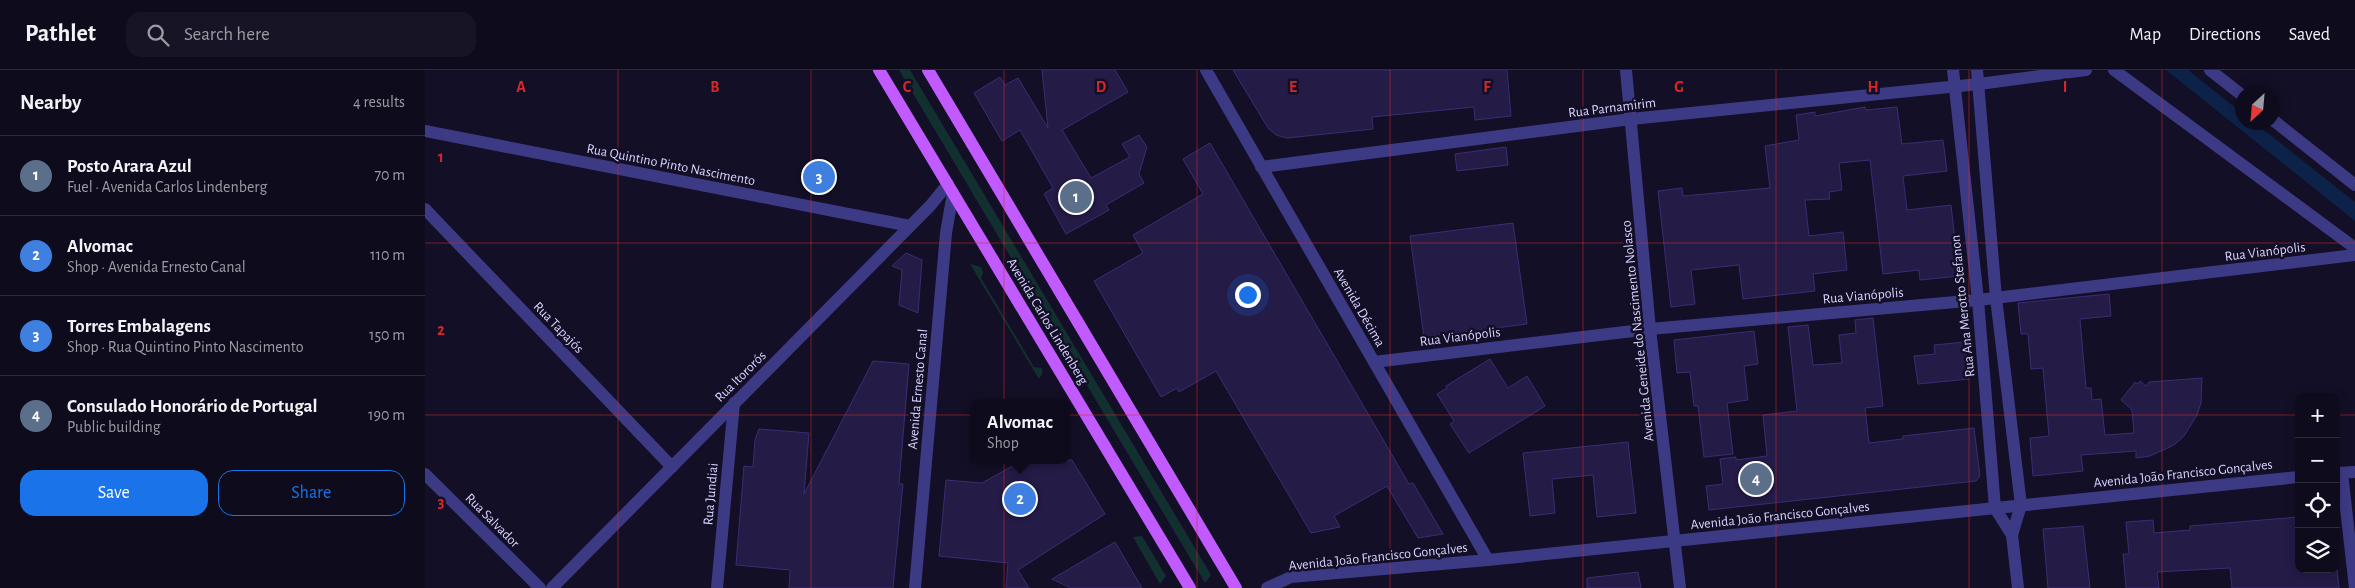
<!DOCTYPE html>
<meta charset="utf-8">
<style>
body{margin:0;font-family:"Alegreya Sans",sans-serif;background:#171425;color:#f1f3f6}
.controls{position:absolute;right:15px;bottom:15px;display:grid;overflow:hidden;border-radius:10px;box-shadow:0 2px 12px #0003}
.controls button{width:45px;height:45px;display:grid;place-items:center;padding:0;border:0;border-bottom:1px solid #2e2b3b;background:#0e0b1c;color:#f1f3f6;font:25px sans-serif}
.compass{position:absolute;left:1810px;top:15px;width:45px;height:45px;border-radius:50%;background:#0e0b1c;box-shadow:0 2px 12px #0003;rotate:206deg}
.you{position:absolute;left:822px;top:224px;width:18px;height:18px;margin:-12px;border:4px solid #fff;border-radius:50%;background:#1a73e8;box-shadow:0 0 0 8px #1a73e833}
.badge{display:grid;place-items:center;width:32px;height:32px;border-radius:50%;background:#1a73e8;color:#fff;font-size:16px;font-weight:700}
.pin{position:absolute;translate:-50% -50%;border:2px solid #fff;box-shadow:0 1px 5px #0006}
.popup{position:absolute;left:545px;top:329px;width:100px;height:65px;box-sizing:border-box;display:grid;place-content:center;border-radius:10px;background:#0e0b1c;filter:drop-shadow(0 1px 4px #0005);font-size:16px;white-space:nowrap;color:#9b9ba3}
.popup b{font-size:19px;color:#f1f3f6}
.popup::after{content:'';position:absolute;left:50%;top:100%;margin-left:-10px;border:10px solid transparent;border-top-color:#0e0b1c}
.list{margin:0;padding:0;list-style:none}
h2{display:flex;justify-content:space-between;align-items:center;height:65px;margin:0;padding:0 20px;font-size:21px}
h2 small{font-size:16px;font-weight:400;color:#9b9ba3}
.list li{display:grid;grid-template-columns:32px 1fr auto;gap:15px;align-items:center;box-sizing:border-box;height:80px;padding:0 20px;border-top:1px solid #2e2b3b}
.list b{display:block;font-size:19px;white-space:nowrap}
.list p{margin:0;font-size:16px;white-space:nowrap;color:#9b9ba3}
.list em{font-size:16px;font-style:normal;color:#9b9ba3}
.actions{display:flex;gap:10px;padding:15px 20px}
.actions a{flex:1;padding:11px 0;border:1px solid #1a73e8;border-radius:15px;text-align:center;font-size:18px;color:#1a73e8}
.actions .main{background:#1a73e8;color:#fff}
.icon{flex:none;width:28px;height:28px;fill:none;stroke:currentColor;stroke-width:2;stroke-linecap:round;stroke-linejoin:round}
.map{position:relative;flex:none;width:1930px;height:518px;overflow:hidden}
header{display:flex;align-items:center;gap:30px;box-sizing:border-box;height:70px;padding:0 25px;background:#0e0b1c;border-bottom:1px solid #2e2b3b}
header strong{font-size:24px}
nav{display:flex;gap:28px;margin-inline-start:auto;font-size:18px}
.search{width:350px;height:45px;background:#171425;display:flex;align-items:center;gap:12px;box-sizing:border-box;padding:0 18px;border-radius:15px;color:#9b9ba3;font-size:19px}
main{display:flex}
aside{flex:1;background:#0e0b1c}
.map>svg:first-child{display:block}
</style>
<header>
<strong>Pathlet</strong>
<div class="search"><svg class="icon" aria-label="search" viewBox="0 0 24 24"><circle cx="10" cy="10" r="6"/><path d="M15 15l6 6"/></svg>Search here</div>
<nav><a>Map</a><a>Directions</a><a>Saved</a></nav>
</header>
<main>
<aside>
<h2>Nearby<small>4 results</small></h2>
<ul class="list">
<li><span class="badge" style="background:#5c6f8a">1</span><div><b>Posto Arara Azul</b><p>Fuel · Avenida Carlos Lindenberg</p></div><em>70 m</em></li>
<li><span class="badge" style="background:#3f7fe0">2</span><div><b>Alvomac</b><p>Shop · Avenida Ernesto Canal</p></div><em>110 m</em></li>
<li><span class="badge" style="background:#3f7fe0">3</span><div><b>Torres Embalagens</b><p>Shop · Rua Quintino Pinto Nascimento</p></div><em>150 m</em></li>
<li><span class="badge" style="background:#5c6f8a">4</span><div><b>Consulado Honorário de Portugal</b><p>Public building</p></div><em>190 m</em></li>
</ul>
<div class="actions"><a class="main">Save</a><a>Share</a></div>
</aside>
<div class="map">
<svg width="1930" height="518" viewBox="0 0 1930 518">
<rect width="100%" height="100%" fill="#130f26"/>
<g fill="#12302f">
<polygon points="474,0 485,0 786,505 780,513"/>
<polygon points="545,194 556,197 558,203 556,208 609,297 617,298 617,304 614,309"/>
<polygon points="717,466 741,506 735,514 708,467"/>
</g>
<polygon fill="#0c2248" points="1741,0 1763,0 1817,43 1818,52 1830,53 1930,132 1930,151"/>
<g fill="#241b47" stroke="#3b2d73">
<polygon points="617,0 690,0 703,22 637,60 666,108 705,87 697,74 714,65 722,77 714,104 719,113 681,135 684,140 641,164 619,124 628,118 595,60 577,71 549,23 575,7 580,15 593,8 623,58"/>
<polygon points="808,0 1082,0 1086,46 1050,50 1049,37 947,47 948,59 862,68 851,65 843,58"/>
<polygon points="1440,37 1441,40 1472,37 1477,74 1518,70 1522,101 1478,106 1482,140 1526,135 1534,206 1495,210 1494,200 1458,204 1445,90 1414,93 1417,120 1404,122 1405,129 1380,130 1384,166 1418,162 1422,200 1388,204 1390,221 1318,229 1314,195 1266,200 1270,234 1246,237 1233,121 1257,118 1258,126 1345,118 1340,76 1374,70 1371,45 1390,42 1390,46"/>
<polygon points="785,73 984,414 988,413 1018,464 993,468 962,416 909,446 915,457 886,463 791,301 754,322 752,318 736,327 669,211 718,183 708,165 778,124 758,89"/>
<polygon points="1081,77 1083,95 1032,101 1030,84"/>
<polygon points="1088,153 1102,254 999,267 985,166"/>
<polygon points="481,183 497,190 493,243 474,235 477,200 467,196"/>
<polygon points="1684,224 1686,246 1655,249 1661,318 1666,318 1667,330 1676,329 1680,365 1709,363 1707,340 1696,330 1710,312 1713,314 1715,311 1721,316 1724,312 1777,308 1776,333 1772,345 1759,366 1749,375 1725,386 1711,388 1711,381 1656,385 1658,401 1608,406 1605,368 1624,366 1618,298 1606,299 1603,264 1596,264 1593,233"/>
<polygon points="1448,248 1458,336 1440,338 1444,373 1478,369 1478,366 1549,358 1555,406 1551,411 1284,440 1281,416 1298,414 1295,389 1311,387 1311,390 1342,386 1338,345 1372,341 1363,257 1383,255 1388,295 1417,293 1414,265 1431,263 1430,250"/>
<polygon points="1329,261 1333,294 1319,296 1323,330 1302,333 1308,384 1279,387 1273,336 1269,336 1265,302 1252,303 1249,270"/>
<polygon points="1540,272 1544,309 1493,314 1489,286 1510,284 1509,275"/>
<polygon points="1065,289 1083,318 1102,306 1120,336 1044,383 1025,354 1029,351 1012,324 1022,318 1021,316"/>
<polygon points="448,291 484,294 474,414 478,414 468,518 364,518 365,500 311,495 319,396 328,397 330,370 334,359 384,363 379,424"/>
<polygon points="1203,372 1211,443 1172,447 1168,405 1127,409 1130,443 1105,446 1098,383"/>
<polygon points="598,390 647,390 680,444 593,500 604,518 581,518 583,493 514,486 521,410 557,413"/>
<polygon points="1874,447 1874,499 1912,499 1914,518 1807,518 1805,498 1732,502 1734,518 1701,518 1698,484 1704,484 1701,452 1728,450 1729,463 1765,460 1765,456"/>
<polygon points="1658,456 1665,518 1623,518 1618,459"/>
<polygon points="690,472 717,518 646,518 627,509"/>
<polygon points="1213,502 1216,518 1162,518 1162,508"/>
</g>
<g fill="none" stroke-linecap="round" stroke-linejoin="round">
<g stroke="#3d3a85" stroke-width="12">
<polyline points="781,0 1063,490"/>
<polyline points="1201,0 1225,259 1255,518"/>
<polyline points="1689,0 1930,178"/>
<polyline points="1785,0 1818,26"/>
<polyline points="1848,50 1930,115"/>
<polyline points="0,61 485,156"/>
<polyline points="836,97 1206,49 1554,14 1661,0"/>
<polyline points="0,139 247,397"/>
<polyline points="949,292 1225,259 1553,230 1930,185"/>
<polyline points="1917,403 1930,518"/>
<polyline points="0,404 115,518"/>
<polyline points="127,518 505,136 523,114"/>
<polyline points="292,518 309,333"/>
</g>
<g stroke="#3d3a85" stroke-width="12">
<polyline points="1528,0 1553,230 1570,438 1587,465"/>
<polyline points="1552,0 1571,228 1596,435 1587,465 1593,518"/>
<polyline points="1911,403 1930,402"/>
<polyline points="490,518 521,163 528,123"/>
<polyline points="842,518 866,507 1063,490 1874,407"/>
</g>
<g stroke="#c25bff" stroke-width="12">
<polyline points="454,0 765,518"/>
<polyline points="503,0 811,518"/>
</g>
</g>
<path fill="none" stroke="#d62828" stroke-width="1" stroke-opacity="0.55" d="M193,0V518M386,0V518M579,0V518M772,0V518M965,0V518M1158,0V518M1351,0V518M1544,0V518M1737,0V518M0,173H1930M0,345H1874M1911,345H1930"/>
<g text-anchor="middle" stroke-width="5" stroke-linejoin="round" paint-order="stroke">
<g font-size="14" fill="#d9d4ff" stroke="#130f26">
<text transform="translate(1187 37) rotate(-7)" y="5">Rua Parnamirim</text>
<text transform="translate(246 94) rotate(11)" y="5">Rua Quintino Pinto Nascimento</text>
<text transform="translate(1840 181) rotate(-7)" y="5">Rua Vianópolis</text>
<text transform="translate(1438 225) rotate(-5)" y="5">Rua Vianópolis</text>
<text transform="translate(1537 236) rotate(-96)" y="5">Rua Ana Merotto Stefanon</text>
<text transform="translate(935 237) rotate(60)" y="5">Avenida Décima</text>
<text transform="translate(623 251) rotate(59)" y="5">Avenida Carlos Lindenberg</text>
<text transform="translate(134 257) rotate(46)" y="5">Rua Tapajós</text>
<text transform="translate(1212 261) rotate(-96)" y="5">Avenida Geneide do Nascimento Nolasco</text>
<text transform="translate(1035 266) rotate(-7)" y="5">Rua Vianópolis</text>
<text transform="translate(315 306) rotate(-45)" y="5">Rua Itororós</text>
<text transform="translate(492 319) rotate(-85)" y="5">Avenida Ernesto Canal</text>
<text transform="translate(1758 403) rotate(-6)" y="5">Avenida João Francisco Gonçalves</text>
<text transform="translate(285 424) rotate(-85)" y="5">Rua Jundiai</text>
<text transform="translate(1355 445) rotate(-6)" y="5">Avenida João Francisco Gonçalves</text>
<text transform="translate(68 450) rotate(45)" y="5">Rua Salvador</text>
<text transform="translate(953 486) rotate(-6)" y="5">Avenida João Francisco Gonçalves</text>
</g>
</g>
<g font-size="16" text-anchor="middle" font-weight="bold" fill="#d62828" stroke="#130f26" stroke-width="5" stroke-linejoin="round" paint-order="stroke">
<text x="96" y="22">A</text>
<text x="290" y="22">B</text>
<text x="482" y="22">C</text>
<text x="676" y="22">D</text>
<text x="868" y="22">E</text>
<text x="1062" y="22">F</text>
<text x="1254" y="22">G</text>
<text x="1448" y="22">H</text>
<text x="1640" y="22">I</text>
<text x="16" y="92">1</text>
<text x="16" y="265">2</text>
<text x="16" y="437">3</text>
</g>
</svg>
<div class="controls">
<button>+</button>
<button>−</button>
<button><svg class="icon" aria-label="locate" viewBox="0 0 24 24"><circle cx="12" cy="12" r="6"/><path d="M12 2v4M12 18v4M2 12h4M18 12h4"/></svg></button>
<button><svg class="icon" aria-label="layers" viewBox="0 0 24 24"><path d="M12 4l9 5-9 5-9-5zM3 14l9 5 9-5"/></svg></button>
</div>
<svg class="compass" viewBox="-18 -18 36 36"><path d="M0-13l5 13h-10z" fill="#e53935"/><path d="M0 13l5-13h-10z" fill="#9b9ba3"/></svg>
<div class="you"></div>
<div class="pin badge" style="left:651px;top:127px;background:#5c6f8a">1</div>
<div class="pin badge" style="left:595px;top:429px;background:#3f7fe0">2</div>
<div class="popup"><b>Alvomac</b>Shop</div>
<div class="pin badge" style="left:394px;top:107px;background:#3f7fe0">3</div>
<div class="pin badge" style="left:1331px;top:409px;background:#5c6f8a">4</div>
</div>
</main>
